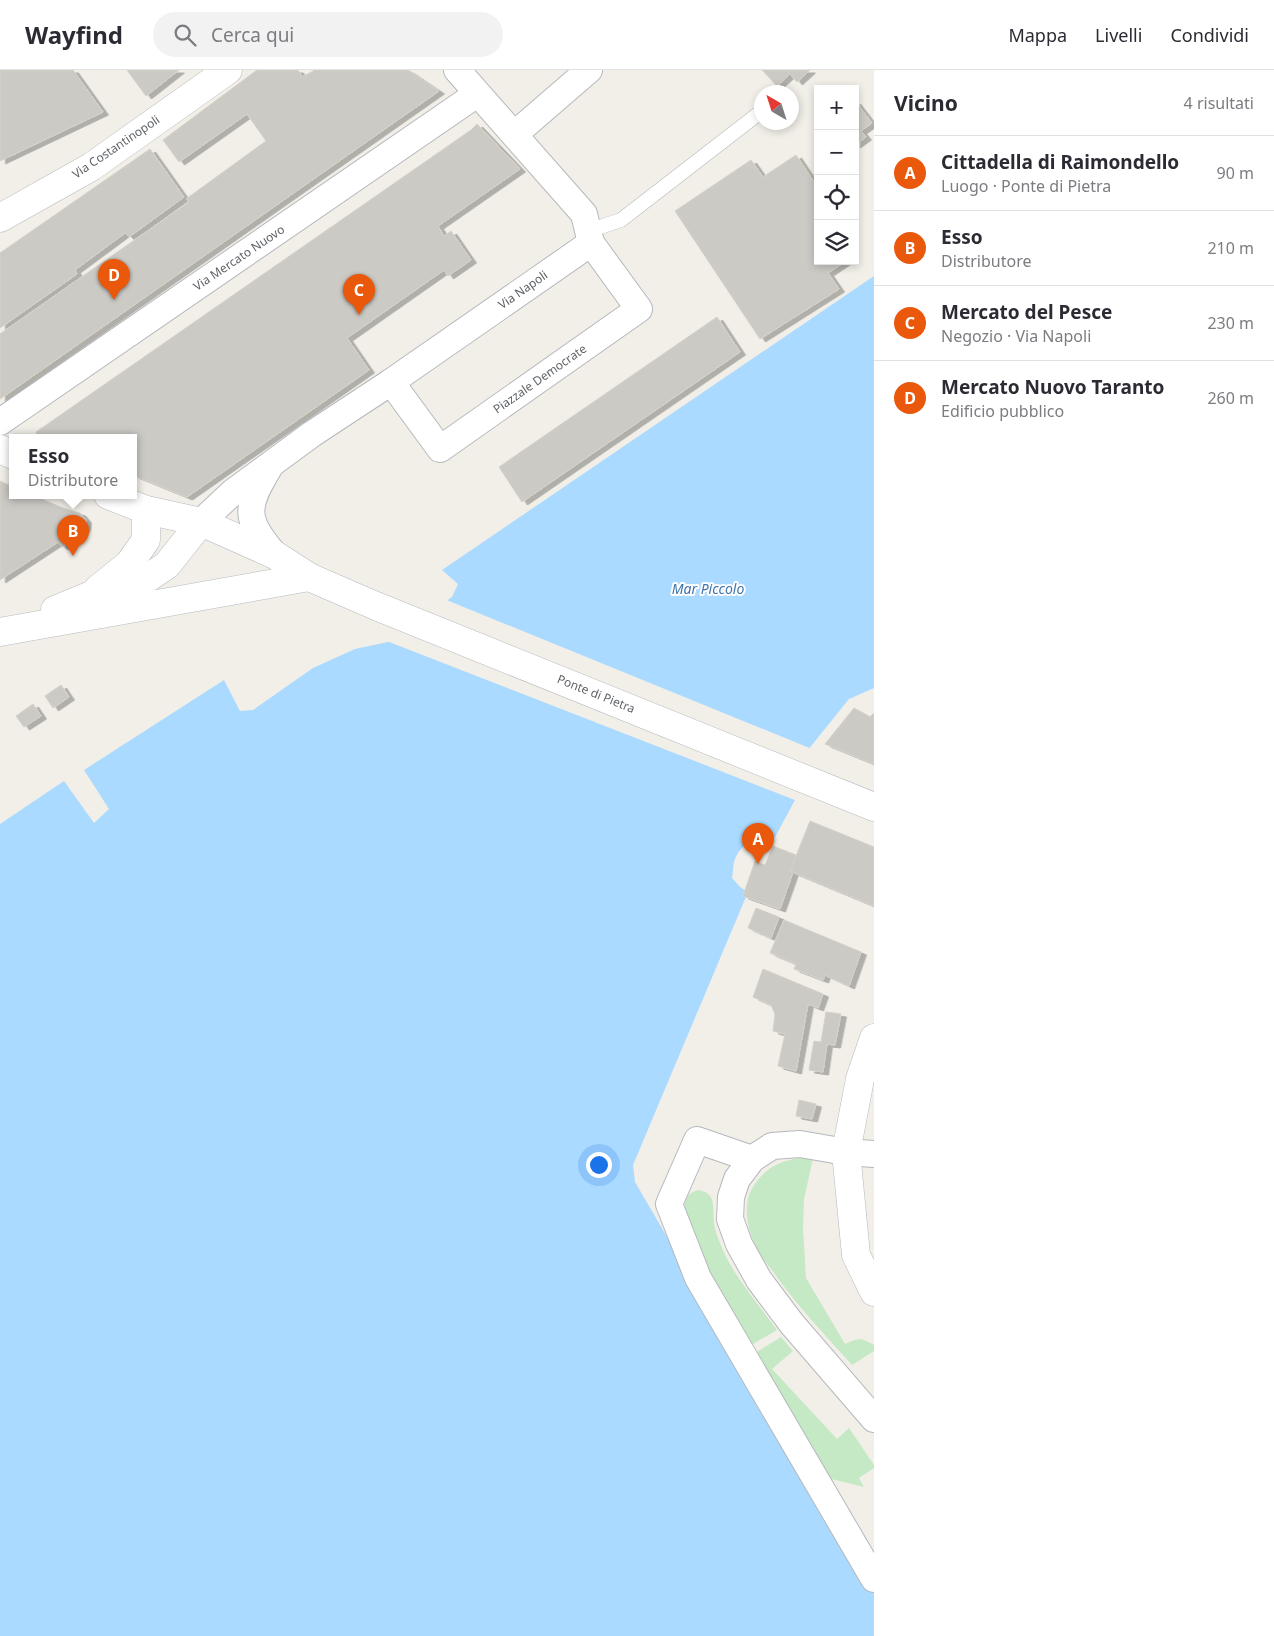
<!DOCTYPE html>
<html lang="it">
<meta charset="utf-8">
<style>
body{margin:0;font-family:"Noto Sans",sans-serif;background:#f2f2f3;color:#2b2b33}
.controls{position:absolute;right:15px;top:15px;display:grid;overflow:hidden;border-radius:0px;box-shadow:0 2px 8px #0003}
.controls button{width:45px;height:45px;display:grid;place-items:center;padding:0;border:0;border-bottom:1px solid #e1e1e2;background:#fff;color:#2b2b33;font:25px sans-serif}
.compass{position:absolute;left:754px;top:15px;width:45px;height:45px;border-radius:50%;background:#fff;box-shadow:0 2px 8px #0003;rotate:321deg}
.you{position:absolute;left:598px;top:1094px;width:18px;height:18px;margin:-12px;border:4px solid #fff;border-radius:50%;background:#1a73e8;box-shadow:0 0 0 8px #1a73e833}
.badge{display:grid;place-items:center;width:32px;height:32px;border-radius:50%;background:#ea580c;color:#fff;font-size:16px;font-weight:700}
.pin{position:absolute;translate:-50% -41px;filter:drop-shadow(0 1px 2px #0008)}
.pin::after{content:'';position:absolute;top:26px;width:18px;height:15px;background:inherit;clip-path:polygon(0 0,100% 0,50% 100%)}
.popup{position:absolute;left:9px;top:364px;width:128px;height:65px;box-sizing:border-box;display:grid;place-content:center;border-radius:0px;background:#fff;filter:drop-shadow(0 1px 4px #0005);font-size:16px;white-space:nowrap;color:#7c7c81}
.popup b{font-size:19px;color:#2b2b33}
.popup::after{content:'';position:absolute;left:50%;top:100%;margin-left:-10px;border:10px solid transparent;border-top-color:#fff}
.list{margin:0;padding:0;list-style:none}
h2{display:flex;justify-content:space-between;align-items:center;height:65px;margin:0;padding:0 20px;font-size:21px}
h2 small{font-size:16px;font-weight:400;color:#7c7c81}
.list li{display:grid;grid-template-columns:32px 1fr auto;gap:15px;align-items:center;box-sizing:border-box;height:75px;padding:0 20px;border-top:1px solid #e1e1e2}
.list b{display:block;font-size:19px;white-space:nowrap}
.list p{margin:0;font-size:16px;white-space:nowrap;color:#7c7c81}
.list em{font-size:16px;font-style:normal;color:#7c7c81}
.icon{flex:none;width:28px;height:28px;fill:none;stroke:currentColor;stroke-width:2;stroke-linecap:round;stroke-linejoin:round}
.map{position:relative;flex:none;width:874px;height:1566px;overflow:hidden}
header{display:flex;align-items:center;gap:30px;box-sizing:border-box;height:70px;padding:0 25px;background:#fff;border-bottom:1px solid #e1e1e2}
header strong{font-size:24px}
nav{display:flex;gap:28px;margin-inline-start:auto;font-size:18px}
.search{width:350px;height:45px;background:#f2f2f3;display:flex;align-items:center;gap:12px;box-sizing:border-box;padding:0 18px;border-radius:28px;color:#7c7c81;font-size:19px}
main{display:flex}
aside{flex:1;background:#fff}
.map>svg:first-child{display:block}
</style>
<header>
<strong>Wayfind</strong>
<div class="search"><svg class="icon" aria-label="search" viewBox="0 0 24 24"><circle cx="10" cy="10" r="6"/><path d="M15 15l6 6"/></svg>Cerca qui</div>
<nav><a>Mappa</a><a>Livelli</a><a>Condividi</a></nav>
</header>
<main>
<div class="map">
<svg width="874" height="1566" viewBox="0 0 874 1566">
<defs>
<filter id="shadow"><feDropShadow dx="5.5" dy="3" stdDeviation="0" flood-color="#0004"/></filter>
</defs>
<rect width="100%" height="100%" fill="#f1efe8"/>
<g fill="#c5e8c5">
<path d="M800,1088H813L804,1129L803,1159L806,1208L845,1274C859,1268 860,1267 874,1275V1281L852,1295C826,1266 800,1239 777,1207C771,1198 762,1189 757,1179C747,1159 741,1133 755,1114C767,1097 780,1091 800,1088Z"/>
<path d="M698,1120C717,1123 712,1136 714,1150C714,1157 717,1166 720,1173C732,1205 757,1232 777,1260L748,1277C733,1252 681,1158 685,1133C686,1125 692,1122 698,1120Z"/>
<polygon points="781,1267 793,1281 772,1299 837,1369 849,1358 874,1395 874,1398 859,1408 864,1417 823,1407 752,1285"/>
</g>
<path fill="#aadaff" d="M874,206V618L849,629L803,686L795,730L775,767C758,764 739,774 734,792C733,797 733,803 732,808L740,817L748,822L633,1095L635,1112L874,1522V1566H0V754L64,711L94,753L109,739L84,700L224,610L240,641L253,640L313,598L355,579L388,572L452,527L458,514L442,500Z"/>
<polygon fill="#f1efe8" points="444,529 812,679 806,687 796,734 795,730 384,570"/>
<g fill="#cccac5" stroke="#d6d1c6" filter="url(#shadow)">
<polygon points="0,0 73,0 103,42 0,91"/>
<polygon points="127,0 179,0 146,26"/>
<polygon points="257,0 298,0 302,7 315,0 408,0 439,21 0,329 0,264 189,132 186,129 266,71 247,44 179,92 163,70"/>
<polygon points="762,0 787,0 790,4 777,16"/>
<polygon points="787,0 810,0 797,12"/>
<polygon points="855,31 872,53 861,61 866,67 855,75"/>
<polygon points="477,54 520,99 438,156 444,166 451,161 471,190 448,206 444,200 347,268 369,300 187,427 133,405 133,367 38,367 36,362 471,60"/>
<polygon points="150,79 184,127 129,167 125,163 75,200 77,204 0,258 0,183"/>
<polygon points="796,85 818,118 818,191 846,191 828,203 839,219 760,269 675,141 751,90 763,107"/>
<polygon points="717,247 740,282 522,432 499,397"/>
<polygon points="0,411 13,417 13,425 32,425 63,438 80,443 86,450 85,457 80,465 62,477 58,472 0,510"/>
<polygon points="61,615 69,627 53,638 45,626"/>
<polygon points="33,634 41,646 24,657 16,646"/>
<polygon points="854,638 870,647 874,643 874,694 825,674"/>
<polygon points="810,751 874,777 874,836 790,801"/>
<polygon points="773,776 796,785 790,801 793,802 780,839 743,826 755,791 765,795"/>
<polygon points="756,838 779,847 771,868 748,858"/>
<polygon points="784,850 861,882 849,916 825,905 823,910 794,899 796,894 770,883"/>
<polygon points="763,899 823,924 818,938 808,934 796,1001 778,996 785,964 773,961 775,944 771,935 753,927"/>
<polygon points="826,942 841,944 835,975 827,974 823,1002 809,1000 814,971 821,972"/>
<polygon points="799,1030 816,1034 812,1049 796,1046"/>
</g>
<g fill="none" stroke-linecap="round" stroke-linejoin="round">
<defs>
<polyline id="lane" points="588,161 621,150 758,44"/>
<g id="street">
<polyline points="515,64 589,0"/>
<polyline points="391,312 440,379 639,239 591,173"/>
<polyline points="0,352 477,24"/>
<path d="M269,398C245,437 244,450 275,485"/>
<polyline points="201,452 233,422 312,364 391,312 591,173 584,144 457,0"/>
<polyline points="874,1084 846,1082 800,1074 772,1076 752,1089 737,1109 731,1127 730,1149 739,1174 759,1210 792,1254 874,1349"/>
<polyline points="752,1089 697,1070 669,1134 698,1208 874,1509"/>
</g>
<g id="secondary">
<polyline points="0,148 91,97 228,0"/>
<polyline points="0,379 13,385"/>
<polyline points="108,425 146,440 201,452 275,485 309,507 376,536 874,737"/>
<polyline points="98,519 129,494 146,470 146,440"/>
<polyline points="55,540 89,526 145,510 167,495 201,452"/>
<polyline points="0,562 309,507"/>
<polyline points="874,968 860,1009 846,1082 856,1185 874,1222"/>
</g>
</defs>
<use href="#lane" stroke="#b5b8bc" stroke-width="15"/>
<use href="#street" stroke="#b5b8bc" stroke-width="28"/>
<use href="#secondary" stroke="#b6babf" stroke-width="29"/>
<use href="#lane" stroke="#fff" stroke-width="14"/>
<use href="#street" stroke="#fff" stroke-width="26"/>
<use href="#secondary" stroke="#fff" stroke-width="28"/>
</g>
<g text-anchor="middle" stroke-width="4" stroke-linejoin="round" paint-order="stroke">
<g font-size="12" fill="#5f6368" stroke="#fff">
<text transform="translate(116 77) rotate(-34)" y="4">Via Costantinopoli</text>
<text transform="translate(239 188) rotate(-34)" y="4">Via Mercato Nuovo</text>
<text transform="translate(523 220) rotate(-35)" y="4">Via Napoli</text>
<text transform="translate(540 309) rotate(-35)" y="4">Piazzale Democrate</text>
<text transform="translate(596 624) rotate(22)" y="4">Ponte di Pietra</text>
</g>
<g font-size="14" font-style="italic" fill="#4174aa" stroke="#fff">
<text x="708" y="524">Mar Piccolo</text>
</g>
</g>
</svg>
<div class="controls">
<button>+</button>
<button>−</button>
<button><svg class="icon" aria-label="locate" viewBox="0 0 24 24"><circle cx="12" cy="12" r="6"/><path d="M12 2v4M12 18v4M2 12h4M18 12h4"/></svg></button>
<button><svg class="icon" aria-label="layers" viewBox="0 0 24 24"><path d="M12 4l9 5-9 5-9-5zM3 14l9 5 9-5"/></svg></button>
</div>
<svg class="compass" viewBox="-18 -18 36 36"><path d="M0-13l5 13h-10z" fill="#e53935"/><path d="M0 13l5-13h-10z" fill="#7c7c81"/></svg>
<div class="you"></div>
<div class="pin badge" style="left:758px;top:794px">A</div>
<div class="pin badge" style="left:73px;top:486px">B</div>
<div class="popup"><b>Esso</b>Distributore</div>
<div class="pin badge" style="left:359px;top:245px">C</div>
<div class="pin badge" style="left:114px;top:230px">D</div>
</div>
<aside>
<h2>Vicino<small>4 risultati</small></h2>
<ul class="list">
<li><span class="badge">A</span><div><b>Cittadella di Raimondello</b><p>Luogo · Ponte di Pietra</p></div><em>90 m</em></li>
<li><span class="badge">B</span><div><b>Esso</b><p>Distributore</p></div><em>210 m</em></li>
<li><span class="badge">C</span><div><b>Mercato del Pesce</b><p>Negozio · Via Napoli</p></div><em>230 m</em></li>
<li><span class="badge">D</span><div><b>Mercato Nuovo Taranto</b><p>Edificio pubblico</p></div><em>260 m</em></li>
</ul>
</aside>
</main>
